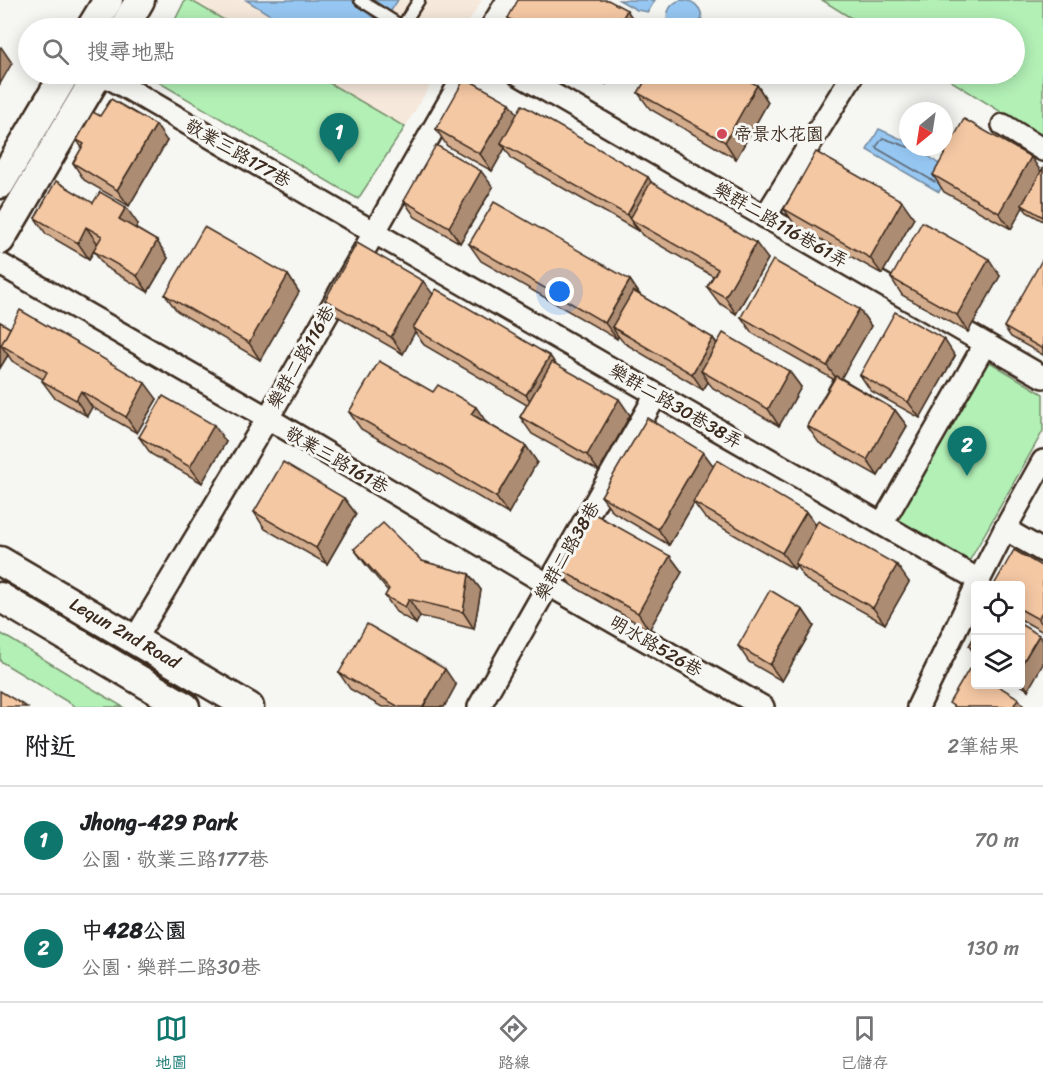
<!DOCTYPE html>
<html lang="zh-TW">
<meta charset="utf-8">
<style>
body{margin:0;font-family:Sriracha,"LXGW WenKai TC",sans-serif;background:#f2f2f2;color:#202124}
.controls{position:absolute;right:18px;bottom:18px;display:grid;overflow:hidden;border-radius:6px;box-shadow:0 3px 15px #0003}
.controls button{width:54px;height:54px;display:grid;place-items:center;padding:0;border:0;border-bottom:2px solid #e0e0e0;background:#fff;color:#202124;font:30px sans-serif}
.compass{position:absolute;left:899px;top:102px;width:54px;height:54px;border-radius:50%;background:#fff;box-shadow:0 3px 15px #0003;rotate:210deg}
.you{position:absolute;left:560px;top:292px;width:21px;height:21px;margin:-15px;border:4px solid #fff;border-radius:50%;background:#1a73e8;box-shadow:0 0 0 9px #1a73e833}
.badge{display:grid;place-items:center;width:39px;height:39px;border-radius:50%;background:#0f766e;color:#fff;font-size:20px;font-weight:700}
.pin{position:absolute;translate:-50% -50px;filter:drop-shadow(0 2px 3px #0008)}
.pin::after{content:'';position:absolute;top:32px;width:21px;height:18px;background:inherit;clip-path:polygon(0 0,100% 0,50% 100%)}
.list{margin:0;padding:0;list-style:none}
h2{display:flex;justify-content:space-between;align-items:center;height:78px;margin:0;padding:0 24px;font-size:26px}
h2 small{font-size:20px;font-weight:400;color:#757577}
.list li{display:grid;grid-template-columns:39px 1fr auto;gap:18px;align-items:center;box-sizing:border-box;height:108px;padding:0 24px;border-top:2px solid #e0e0e0}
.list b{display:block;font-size:22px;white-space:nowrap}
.list p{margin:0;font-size:20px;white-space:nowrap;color:#757577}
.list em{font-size:20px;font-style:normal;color:#757577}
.icon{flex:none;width:33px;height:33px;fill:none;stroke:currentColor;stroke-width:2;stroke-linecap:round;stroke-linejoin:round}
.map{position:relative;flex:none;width:1043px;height:707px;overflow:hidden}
.search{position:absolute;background:#fff;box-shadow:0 3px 15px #0003;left:18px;right:18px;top:18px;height:66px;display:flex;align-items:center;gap:15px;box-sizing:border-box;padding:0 21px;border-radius:33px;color:#757577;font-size:22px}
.sheet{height:294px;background:#fff}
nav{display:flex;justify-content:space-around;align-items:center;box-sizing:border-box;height:84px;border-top:2px solid #e0e0e0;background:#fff;font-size:16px;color:#757577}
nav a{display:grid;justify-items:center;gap:3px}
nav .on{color:#0f766e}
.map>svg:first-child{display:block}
</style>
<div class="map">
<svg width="1043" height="707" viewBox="0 0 1043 707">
<rect width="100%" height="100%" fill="#f6f6f2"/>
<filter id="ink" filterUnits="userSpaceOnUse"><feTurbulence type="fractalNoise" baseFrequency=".0167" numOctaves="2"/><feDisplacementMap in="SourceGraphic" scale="12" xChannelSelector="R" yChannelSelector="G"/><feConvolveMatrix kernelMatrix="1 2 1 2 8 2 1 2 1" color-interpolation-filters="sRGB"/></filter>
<g filter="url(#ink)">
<g fill="#f6e8db">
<polygon points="190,0 482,0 465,28 238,28"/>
<polygon points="314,74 437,74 405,127"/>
</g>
<g fill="#b2f0b6" stroke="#768d6a" stroke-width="1.5">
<polygon points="185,0 190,0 238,28 171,28"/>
<polygon points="822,0 1043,0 1043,138 940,74 1014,74 1014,28 867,28"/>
<polygon points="149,74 314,74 405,127 358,199 148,76"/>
<polygon points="983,358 1043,394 1043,431 967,565 890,521"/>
<polygon points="0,633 123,707 76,707 0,661"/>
</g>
<g fill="#96c7f2" stroke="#72889d" stroke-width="1.5">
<polygon points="246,0 398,0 380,28 291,28"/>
<polygon points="619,0 655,0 648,12 637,10"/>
<path d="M681,0C698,0 707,14 698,28H670C664,16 668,4 681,0Z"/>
<polygon points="879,129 908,142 908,147 918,147 936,162 950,171 939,192 867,150"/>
</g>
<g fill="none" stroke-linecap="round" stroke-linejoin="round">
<polyline stroke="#5f6973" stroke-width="1.5" points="908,147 883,138 876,147 878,149 935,182"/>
<defs>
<g id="lane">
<polyline points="360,0 403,27"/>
<polyline points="401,28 419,0"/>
</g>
<g id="street">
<polyline points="491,28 508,0"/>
<polyline points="103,74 356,222 979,580"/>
<polyline points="518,74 1043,377"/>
<polyline points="1003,125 1043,150"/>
<polyline points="765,217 853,74"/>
<polyline points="0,264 266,417 549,585 763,707"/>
<polyline points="882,524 985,344"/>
<polyline points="1005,529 1043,551"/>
<polyline points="976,586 1005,529 1043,461"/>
<polyline points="135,639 276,404 465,74"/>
<polyline points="479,707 656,395"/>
<polyline points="918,707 976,587"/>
</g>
<g id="secondary">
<polyline points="91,28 108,0"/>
<polyline points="124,28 140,0"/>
<polyline points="0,184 65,74"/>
<polyline points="0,240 98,74"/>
<polyline points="0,561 249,707"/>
<polyline points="0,597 185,707"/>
</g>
</defs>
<use href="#lane" stroke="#3b2a1e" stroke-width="15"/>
<use href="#street" stroke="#3b2a1e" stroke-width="26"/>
<use href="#secondary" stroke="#3b2a1e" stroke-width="33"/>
<use href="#lane" stroke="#f6f6f2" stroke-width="10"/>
<use href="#street" stroke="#f6f6f2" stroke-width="21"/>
<use href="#secondary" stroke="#f6f6f2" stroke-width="28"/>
</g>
<g fill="#d3ac8d" stroke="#3b2a1e" stroke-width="1.5">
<polygon points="508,18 638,27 638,28 516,28"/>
<polygon points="589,74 612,74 606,84"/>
<polygon points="757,85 768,102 736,159 650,109 638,93"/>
<polygon points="517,114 648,177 651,183 768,259 736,314 719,303 707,287 713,276 642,235 639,230 638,231 512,159 505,148 492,171 447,146 436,129"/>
<polygon points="100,116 167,141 129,206 84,180 73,163 82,148 77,140"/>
<polygon points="1043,168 1043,221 1027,212 1023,207 1011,229 944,192 933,175 1041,172"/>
<polygon points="493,187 460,243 415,217 404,201"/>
<polygon points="93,203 138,224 135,228 157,241 168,258 148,292 105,267 94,251 89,259 46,234 35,218"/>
<polygon points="784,209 914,218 882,274 795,225"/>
<polygon points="469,244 630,280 641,296 713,338 717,344 789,371 801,387 779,426 713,388 708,382 703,390 624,343 618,336 617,339 481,261"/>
<polygon points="1043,261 1043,355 1011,337 1004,327"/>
<polygon points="288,275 299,292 260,360 177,311 165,295"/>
<polygon points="1000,276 968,332 902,295 891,278"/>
<polygon points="433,294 550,356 554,363 630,415 599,471 532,434 520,417 527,405 424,345 415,332 403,354 337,316 325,300"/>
<polygon points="859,309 871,326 841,378 895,410 907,426 878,476 819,443 807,426 833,379 752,333 741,317"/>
<polygon points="0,322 10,328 157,399 137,433 92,407 87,416 54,397 42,381 43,379 12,361 8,355 0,368"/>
<polygon points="955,356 920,418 871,391 860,375"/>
<polygon points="349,412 487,423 526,446 537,462 508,514 361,429"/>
<polygon points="139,437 226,442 202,483 151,454"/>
<polygon points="703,452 714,467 806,512 816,525 909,582 885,624 806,580 796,566 794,569 705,518 694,503 669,545 613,512 601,496"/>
<polygon points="344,498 356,514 327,564 265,529 254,512"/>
<polygon points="354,549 422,561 469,574 481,590 474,629 420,616 416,624 396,612 385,596 388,591 366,565"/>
<polygon points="670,556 682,572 649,630 571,585 559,569"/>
<polygon points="1043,567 1043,632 1020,619 1020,585"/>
<polygon points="803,610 814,626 782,681 749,662 738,646"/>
<polygon points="1020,624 1028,690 1019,684 1020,684"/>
<polygon points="975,635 975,655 969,646"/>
<polygon points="339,673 456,685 444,707 382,707 350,689"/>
</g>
<g fill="#ac8c73" stroke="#3b2a1e" stroke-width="1.5">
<polygon points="627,10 638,27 638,28 617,28"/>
<polygon points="1,47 12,63 0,84 0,48"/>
<polygon points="599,74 612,74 606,84"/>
<polygon points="757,85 768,102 736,159 725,142"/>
<polygon points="510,103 521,119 501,143 505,148 492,171 480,154"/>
<polygon points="156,125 167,141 129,206 117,190"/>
<polygon points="1031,157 1042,173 1022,205 1023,207 1011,229 999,213"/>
<polygon points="481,171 493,187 460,243 449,227"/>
<polygon points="648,177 659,194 630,219 639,230 638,231 627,215"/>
<polygon points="902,201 914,218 882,274 870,258"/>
<polygon points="126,207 138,224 131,236 119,219"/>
<polygon points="86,227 98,244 89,259 78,243"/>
<polygon points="157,241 168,258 148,292 137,276"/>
<polygon points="756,243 768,259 736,314 725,297"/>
<polygon points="989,259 1000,276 968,332 957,315"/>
<polygon points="288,275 299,292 260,360 249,343"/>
<polygon points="630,280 641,297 612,327 618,336 617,339 605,323"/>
<polygon points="423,281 435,297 413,328 415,332 403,354 391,337"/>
<polygon points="859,309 871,326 839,382 827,366"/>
<polygon points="713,338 724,355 701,371 708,382 703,390 692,374"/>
<polygon points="944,339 955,356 920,418 908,402"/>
<polygon points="1,345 8,355 0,368 0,347"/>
<polygon points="550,356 561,372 538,412 526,395"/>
<polygon points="789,371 801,387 779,426 768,409"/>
<polygon points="145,383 157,399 137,433 126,417"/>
<polygon points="81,391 92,407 87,416 76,400"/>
<polygon points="619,399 630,415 599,471 587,455"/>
<polygon points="476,407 487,423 471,414"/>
<polygon points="895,410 907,426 878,476 867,460"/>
<polygon points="214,425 226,442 202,483 190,467"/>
<polygon points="526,446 537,462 508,514 496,497"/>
<polygon points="703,452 715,468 669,545 658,529"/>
<polygon points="344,498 356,514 327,564 316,548"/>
<polygon points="806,512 818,528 795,564 796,566 794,569 782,553"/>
<polygon points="670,556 682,572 649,630 638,613"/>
<polygon points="897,565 909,582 885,624 873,608"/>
<polygon points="469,574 481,590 474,629 463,612"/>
<polygon points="409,599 420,616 416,624 405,607"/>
<polygon points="803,610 814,626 782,681 770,665"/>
<polygon points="1043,610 1043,626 1038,619"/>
<polygon points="1039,635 1043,641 1043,664 1028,690 1020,679 1020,667"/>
<polygon points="445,669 456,685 444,707 423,707"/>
<polygon points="1018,698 1023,705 1022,707 1013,707"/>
</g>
<g fill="#f5c8a4" stroke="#3b2a1e" stroke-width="1.5">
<polygon points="518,0 608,0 627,10 617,28 527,28 508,18"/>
<polygon points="649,74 736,74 757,85 725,142 638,93"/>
<polygon points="465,78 510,103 480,154 436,129"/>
<polygon points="111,99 156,125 117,190 73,163 84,144 77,140 93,112 100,116"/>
<polygon points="522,105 648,177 627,215 501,143"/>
<polygon points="964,119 1031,157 999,213 933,175"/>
<polygon points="436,145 481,171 449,227 404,201"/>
<polygon points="816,152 902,201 870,258 784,209"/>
<polygon points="1043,168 1043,217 1022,205"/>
<polygon points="56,181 93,203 100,192 126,207 119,219 157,241 137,276 93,251 102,236 86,227 78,243 35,218"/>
<polygon points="651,182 756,243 725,297 707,287 718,269 630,219"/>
<polygon points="494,202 630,280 605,323 469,244"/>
<polygon points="922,222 989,259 957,315 891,278"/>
<polygon points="204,227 288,275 249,343 165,295"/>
<polygon points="357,243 423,281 391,337 325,300"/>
<polygon points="773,260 859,309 827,366 741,317"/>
<polygon points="1042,260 1043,261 1043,349 1004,327"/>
<polygon points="436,289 550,356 526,395 413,328"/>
<polygon points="633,291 713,338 692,374 612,327"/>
<polygon points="20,310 145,383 126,417 81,391 76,400 42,381 47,372 1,345"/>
<polygon points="895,312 944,339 908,402 860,375"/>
<polygon points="0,322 10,328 0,347"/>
<polygon points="723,333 789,371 768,409 701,371"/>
<polygon points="379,361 433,392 438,385 476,407 471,414 526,446 496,497 349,412"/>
<polygon points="552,362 619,399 587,455 520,417"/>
<polygon points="836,376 895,410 867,460 807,426"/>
<polygon points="163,396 214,425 190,467 139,437"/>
<polygon points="647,418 703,452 658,529 601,496"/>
<polygon points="717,460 806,512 782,553 693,502"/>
<polygon points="283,462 344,498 316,548 254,512"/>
<polygon points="591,512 670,556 638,613 559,569"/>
<polygon points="818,521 897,565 873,608 795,564"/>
<polygon points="383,523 422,561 469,574 463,612 409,599 405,607 385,596 389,589 354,549"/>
<polygon points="1014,550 1043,567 1043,610 1038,619 1020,609 1020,585 994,585"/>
<polygon points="770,590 803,610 770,665 738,646"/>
<polygon points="367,624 445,669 423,707 399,707 339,673"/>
<polygon points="1020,624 1039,635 1020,667"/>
<polygon points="975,635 975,650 969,646"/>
<polygon points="969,669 975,673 975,684 995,684 1018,698 1013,707 955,707 949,703"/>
<polygon points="0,691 27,707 0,707"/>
</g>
</g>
<circle fill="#d1495b" stroke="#f6f6f2" stroke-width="2" cx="722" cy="134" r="6"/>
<g text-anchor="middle" stroke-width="6" stroke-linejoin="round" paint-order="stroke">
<g font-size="18" fill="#3b2a1e" stroke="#f6f6f2" text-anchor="start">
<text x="734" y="140">帝景水花園</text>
</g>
<g font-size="18" fill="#3b2a1e" stroke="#f6f6f2">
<text transform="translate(238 153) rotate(30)" y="6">敬業三路177巷</text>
<text transform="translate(781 225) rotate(30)" y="6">樂群二路116巷61弄</text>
<text transform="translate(301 357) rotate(-60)" y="6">樂群二路116巷</text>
<text transform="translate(676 406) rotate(30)" y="6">樂群二路30巷38弄</text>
<text transform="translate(337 460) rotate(30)" y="6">敬業三路161巷</text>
<text transform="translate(567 551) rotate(-60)" y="6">樂群二路38巷</text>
<text transform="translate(125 633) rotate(30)" y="6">Lequn 2nd Road</text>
<text transform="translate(656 646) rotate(30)" y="6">明水路526巷</text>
</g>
</g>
</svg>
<div class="controls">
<button><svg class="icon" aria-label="locate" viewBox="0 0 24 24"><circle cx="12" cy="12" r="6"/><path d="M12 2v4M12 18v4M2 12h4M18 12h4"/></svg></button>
<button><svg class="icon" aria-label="layers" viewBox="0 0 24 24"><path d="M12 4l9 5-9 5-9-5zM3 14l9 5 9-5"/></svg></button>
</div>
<svg class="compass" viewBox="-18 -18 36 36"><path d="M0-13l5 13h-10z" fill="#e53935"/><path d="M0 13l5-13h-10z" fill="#757577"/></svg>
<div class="you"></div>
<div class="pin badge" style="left:339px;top:163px">1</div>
<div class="pin badge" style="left:967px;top:476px">2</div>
<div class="search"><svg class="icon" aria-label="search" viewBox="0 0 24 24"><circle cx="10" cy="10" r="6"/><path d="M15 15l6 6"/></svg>搜尋地點</div>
</div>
<section class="sheet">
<h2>附近<small>2筆結果</small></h2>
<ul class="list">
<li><span class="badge">1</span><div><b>Jhong-429 Park</b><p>公園 · 敬業三路177巷</p></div><em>70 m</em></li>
<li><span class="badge">2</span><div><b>中428公園</b><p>公園 · 樂群二路30巷</p></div><em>130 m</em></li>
</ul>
</section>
<nav>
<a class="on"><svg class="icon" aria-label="map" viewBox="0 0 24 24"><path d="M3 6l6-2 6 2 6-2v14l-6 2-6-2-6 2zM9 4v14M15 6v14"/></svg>地圖</a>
<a><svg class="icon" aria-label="directions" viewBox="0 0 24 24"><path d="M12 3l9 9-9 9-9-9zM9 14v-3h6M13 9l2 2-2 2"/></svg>路線</a>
<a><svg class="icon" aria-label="saved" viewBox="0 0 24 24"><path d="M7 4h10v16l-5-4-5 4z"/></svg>已儲存</a>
</nav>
